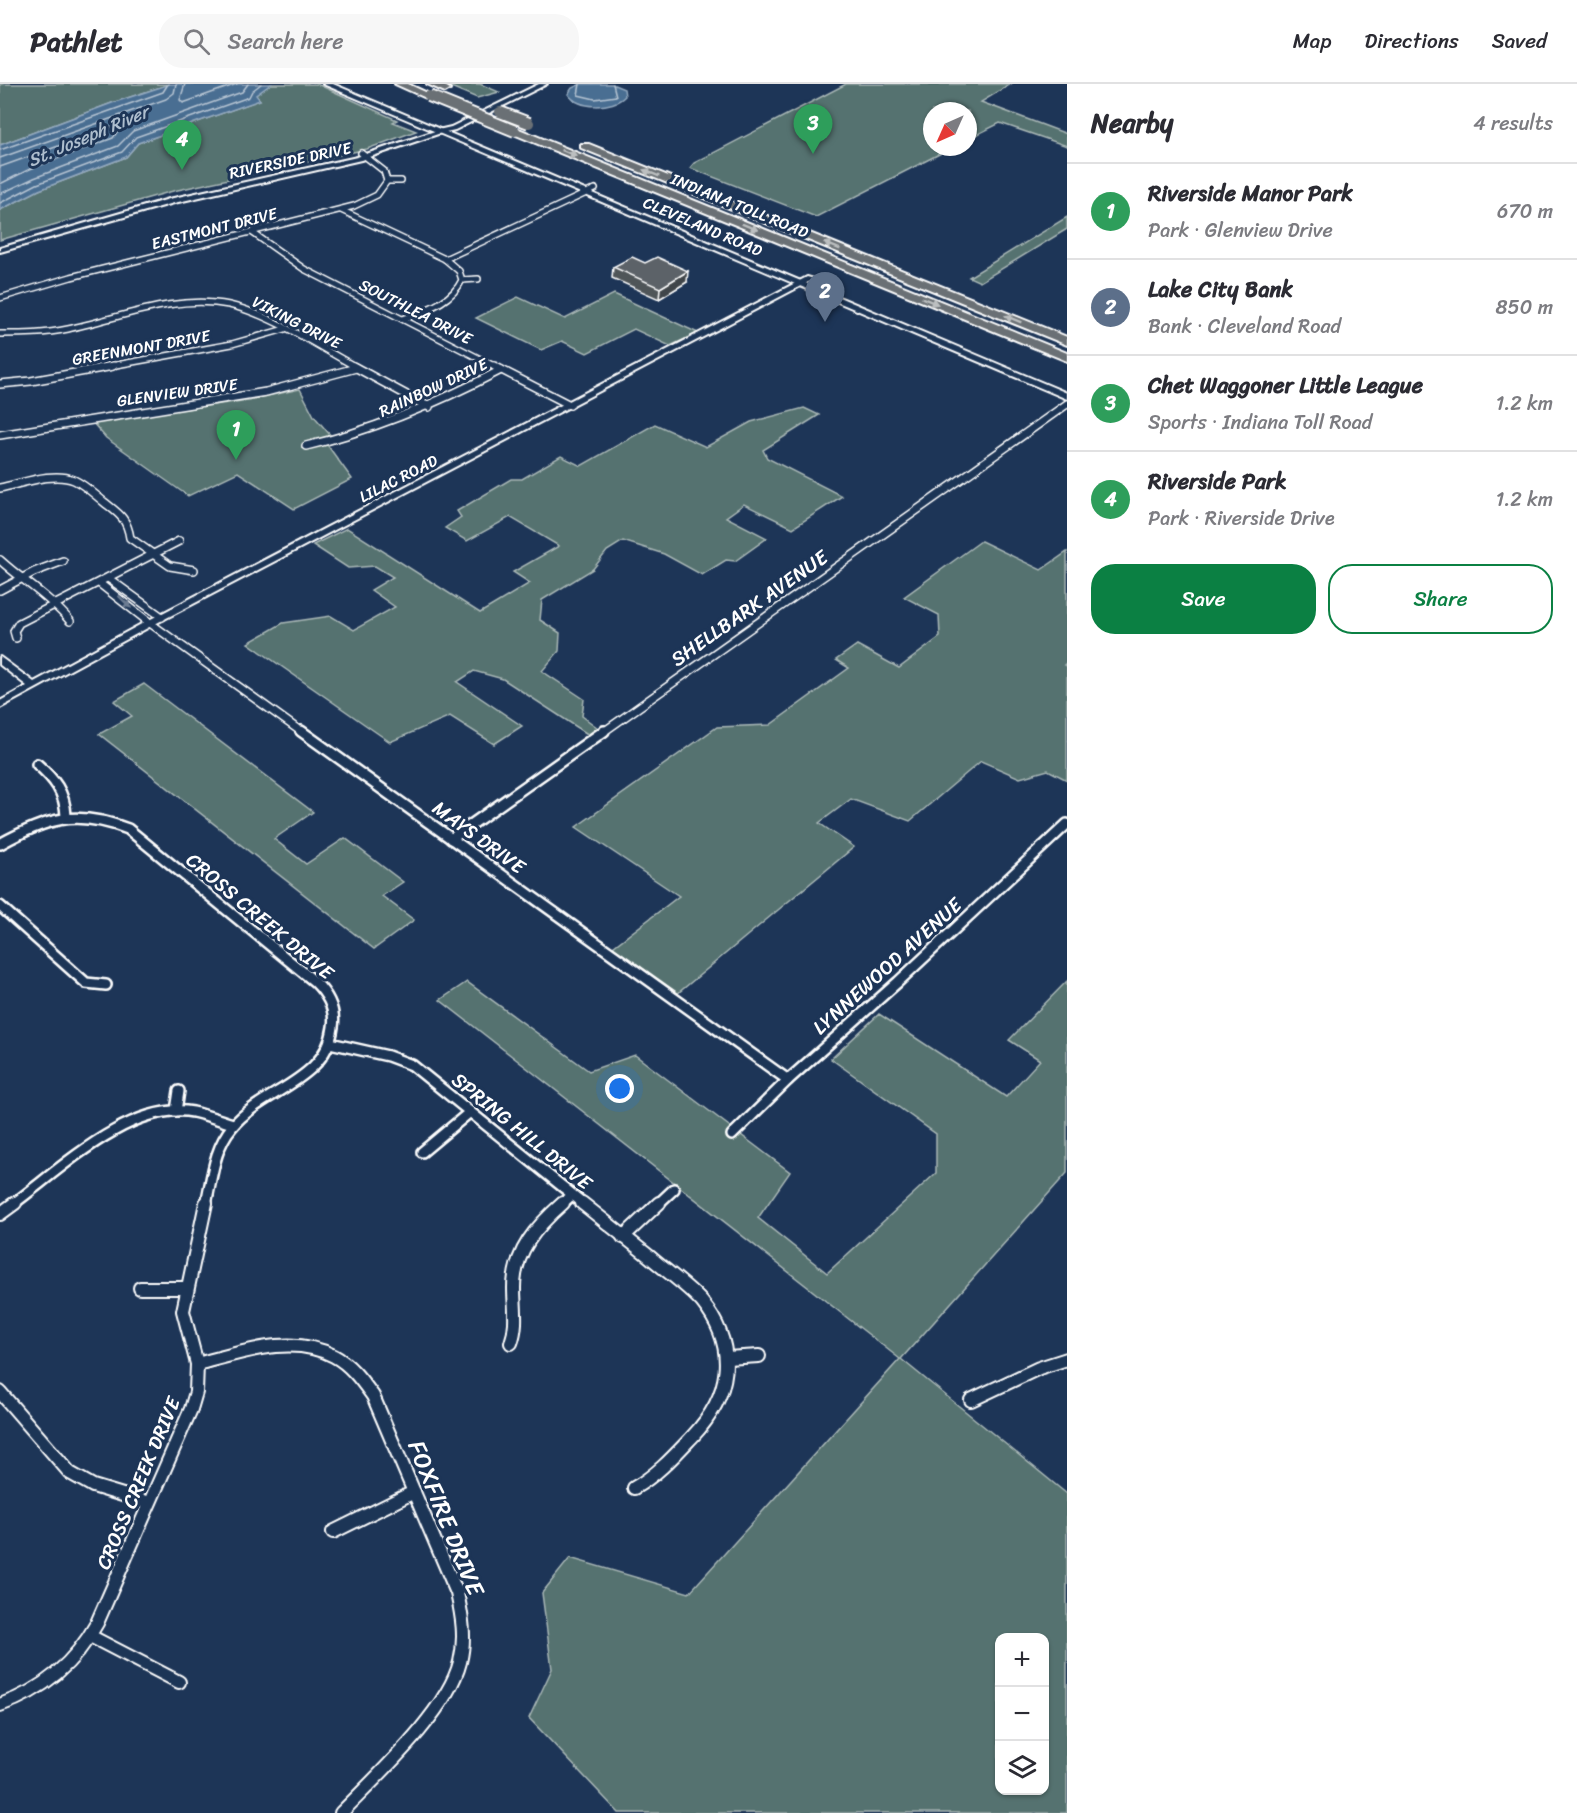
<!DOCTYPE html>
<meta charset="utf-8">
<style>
body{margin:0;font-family:Sriracha,sans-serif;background:#f7f7f7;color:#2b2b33}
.controls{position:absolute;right:18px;bottom:18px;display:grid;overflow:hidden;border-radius:12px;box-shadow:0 2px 4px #0004}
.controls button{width:54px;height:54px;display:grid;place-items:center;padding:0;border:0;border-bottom:2px solid #e1e1e2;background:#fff;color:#2b2b33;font:30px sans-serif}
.compass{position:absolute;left:923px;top:18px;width:54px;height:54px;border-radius:50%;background:#fff;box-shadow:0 2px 4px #0004;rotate:225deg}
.you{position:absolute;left:620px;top:1005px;width:21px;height:21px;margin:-15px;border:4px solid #fff;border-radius:50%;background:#1a73e8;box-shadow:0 0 0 9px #1a73e833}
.badge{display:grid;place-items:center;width:39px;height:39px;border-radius:50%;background:#0b8043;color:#fff;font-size:20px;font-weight:700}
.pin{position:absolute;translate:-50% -50px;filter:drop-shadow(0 2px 3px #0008)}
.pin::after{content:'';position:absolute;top:32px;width:21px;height:18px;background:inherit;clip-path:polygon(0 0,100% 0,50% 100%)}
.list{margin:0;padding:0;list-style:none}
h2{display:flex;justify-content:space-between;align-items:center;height:78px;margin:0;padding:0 24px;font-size:26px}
h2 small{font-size:20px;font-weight:400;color:#7c7c81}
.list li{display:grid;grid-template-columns:39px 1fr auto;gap:18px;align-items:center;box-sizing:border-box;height:96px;padding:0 24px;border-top:2px solid #e1e1e2}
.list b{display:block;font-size:22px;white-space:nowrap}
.list p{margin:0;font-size:20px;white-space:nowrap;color:#7c7c81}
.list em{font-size:20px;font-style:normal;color:#7c7c81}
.actions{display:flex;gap:12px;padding:18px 24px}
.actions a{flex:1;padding:14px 0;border:2px solid #0b8043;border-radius:24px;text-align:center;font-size:21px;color:#0b8043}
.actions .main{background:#0b8043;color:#fff}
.icon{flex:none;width:33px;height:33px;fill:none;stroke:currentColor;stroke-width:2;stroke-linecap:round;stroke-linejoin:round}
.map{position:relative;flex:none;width:1067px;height:1729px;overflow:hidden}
header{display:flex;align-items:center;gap:36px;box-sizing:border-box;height:84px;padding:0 30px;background:#fff;border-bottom:2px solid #e1e1e2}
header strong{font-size:28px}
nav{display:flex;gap:33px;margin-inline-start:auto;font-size:21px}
.search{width:420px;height:54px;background:#f7f7f7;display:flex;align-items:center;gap:15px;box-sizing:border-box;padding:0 21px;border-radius:24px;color:#7c7c81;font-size:22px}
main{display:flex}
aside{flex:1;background:#fff}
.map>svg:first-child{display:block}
</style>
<header>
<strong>Pathlet</strong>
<div class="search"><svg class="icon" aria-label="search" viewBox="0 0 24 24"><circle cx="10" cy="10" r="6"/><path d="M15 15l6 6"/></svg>Search here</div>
<nav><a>Map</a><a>Directions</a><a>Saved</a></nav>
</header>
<main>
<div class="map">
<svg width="1067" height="1729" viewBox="0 0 1067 1729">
<rect width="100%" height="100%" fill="#1d3557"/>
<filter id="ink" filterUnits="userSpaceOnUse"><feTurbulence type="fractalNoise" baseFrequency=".0167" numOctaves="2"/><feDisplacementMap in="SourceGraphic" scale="12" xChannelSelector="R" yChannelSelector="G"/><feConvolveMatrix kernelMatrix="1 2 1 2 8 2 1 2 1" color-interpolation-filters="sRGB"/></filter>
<g filter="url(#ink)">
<g fill="#55726f" stroke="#aab8b7" stroke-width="1.5" fill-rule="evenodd">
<polygon points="0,0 170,0 112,19 0,61"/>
<polygon points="271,0 317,0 397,36 393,38 416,47 367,65 173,107 0,156 0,126 39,106 126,73 138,59 260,16 255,11"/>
<polygon points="444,0 480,0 499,8 477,14"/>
<polygon points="846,0 1011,0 981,18 1067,50 1067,62 1000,39 968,55 968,27 932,27 932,63 953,63 816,133 690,84 694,79"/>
<polygon points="1067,133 1067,145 980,198 969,193"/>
<polygon points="614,210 698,249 670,262 634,245 587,269 562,257 541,266 476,234 518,213 565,235"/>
<polygon points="300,305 314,332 331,352 323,355 352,395 294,425 238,388 188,412 106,354 92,338 249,316"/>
<polygon points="804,324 819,331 763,366 767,374 842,412 793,444 744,420 726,433 767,454 735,477 726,476 702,491 664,470 623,457 607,467 593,485 542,516 540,536 560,549 559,567 542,587 584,615 582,632 598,644 589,651 503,595 474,587 457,598 522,642 494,660 450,632 390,658 248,559 283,539 331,532 354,546 395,523 371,506 393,493 375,482 348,484 313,461 347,444 480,529 530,499 513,488 559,462 510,433 467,457 445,444 461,433 457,427 511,395 522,395 561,372 581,382 655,340 706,363 751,338"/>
<polygon points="981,457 1041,486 1067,468 1067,578 1064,581 1067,582 1067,696 1048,686 1020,694 981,677 910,737 851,715 819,739 854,763 678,909 613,863 679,812 576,743 717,643 770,641 849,584 836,576 857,561 899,584 940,553 939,531 904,513"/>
<polygon points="144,600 313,728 274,755 306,780 345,754 403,798 382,812 414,836 374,865 99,650 132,632 114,617"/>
<path d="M1067,897V1089L901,1275L1067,1410V1729H619L529,1634L552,1585L542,1509L570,1474L689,1509L900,1275L440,916L467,898L589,987L635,971L790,1088L758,1134L827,1189L936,1089V1050L831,975L879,930L1006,1013L1040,976L1009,956ZM999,1554H1044V1706H999Z"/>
</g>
<g fill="#4a6e92" stroke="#92a8be" stroke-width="1.5">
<polygon points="170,0 271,0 256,11 260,16 138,59 126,73 39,106 0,126 0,61 112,19"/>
<path d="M581,0H612L624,5L625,12C613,25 579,26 568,10L572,4Z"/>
</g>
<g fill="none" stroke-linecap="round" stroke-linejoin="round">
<g stroke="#b7c5d3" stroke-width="1.5">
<polyline points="185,0 180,16 183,19 237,0"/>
<polyline points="580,0 578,11 595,15 616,12 613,0"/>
<polyline points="0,66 163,8 168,0"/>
<polyline points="0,74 166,15 174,9 176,0"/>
<polyline points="0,83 117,41 121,42 113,54 30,85 0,100"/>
<polyline points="0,110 34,94 118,62 133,47 242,8 248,0"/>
<polyline points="0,119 37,100 122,68 136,53 249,13 252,7 261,0"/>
</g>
<defs>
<g id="minor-far3">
<polyline points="387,97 401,97"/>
<path d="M341,126L445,175L459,187L462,196C451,219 425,226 403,235"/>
<polyline points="253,149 304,185 496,283"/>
<polyline points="445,175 595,105"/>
<polyline points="462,196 478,195"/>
<polyline points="0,214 71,193 354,122 377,111 387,97 384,87 361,69"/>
<path d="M0,250C23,250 45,250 68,245C120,234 176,210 229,221C270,230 319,263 356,283"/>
<polyline points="105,283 232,260 285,245"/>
</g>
<g id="minor-far2">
<polyline points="353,282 429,323"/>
<polyline points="494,282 570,321"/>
<polyline points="0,300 31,297 113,282"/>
<polyline points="0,351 266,308 356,284"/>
<path d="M306,362C375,346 438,319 501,286"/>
<path d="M0,404C21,400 53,387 74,396C85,401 94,410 104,418C119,430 127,434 130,454L170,482L194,486"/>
<path d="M0,476C23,497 50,513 70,537"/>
<polyline points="108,494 162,533"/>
<polyline points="99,499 150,539 303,649"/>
<polyline points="0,506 34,488 63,477"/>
<polyline points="16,554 14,547 19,539 179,457"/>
<polyline points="602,649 1067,320"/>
</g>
<g id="minor-far1">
<polyline points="301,647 788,996"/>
<path d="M37,680C54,695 65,708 66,732"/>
<polyline points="451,755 604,647"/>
<path d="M0,760C47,734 76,725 128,745L315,898C327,910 336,925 333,943C326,998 263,1005 232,1043C214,1064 212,1094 206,1120"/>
<polyline points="0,822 86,899 106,901"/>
<polyline points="330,959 388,972 412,981 584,1120"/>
<polyline points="176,1027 179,1007"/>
<polyline points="732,1051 788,996 898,898 1067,740"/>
<polyline points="422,1068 470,1028"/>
<path d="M13,1120C61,1085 130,1017 193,1028C206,1031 220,1036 233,1040"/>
<polyline points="562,1120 572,1111"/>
<polyline points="658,1120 674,1105"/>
</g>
<g id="minor">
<path d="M582,1119C605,1137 627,1155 650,1173C667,1188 687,1201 702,1218C739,1264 731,1312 692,1353C674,1372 657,1391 634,1404"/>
<polyline points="0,1130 15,1119"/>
<polyline points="623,1153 659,1119"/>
<polyline points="140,1204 186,1204"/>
<path d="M511,1259C518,1240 514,1224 514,1204C514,1167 537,1142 563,1119"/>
<polyline points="727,1274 759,1272"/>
<path d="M197,1280C240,1269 292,1249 334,1272C351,1281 362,1297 373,1312L457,1509C462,1532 466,1554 460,1578C448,1627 377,1692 341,1729"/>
<polyline points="0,1308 70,1389 93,1402 149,1419"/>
<polyline points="971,1316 1039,1284 1067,1275"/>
<polyline points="333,1448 414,1408"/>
<polyline points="90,1552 179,1598"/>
<path d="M0,1621C44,1606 75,1579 97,1539L191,1325L196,1308L197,1280L183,1227L206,1119"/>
</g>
<g id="tertiary">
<polygon points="539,0 547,0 455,46 441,49 361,76 174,119 0,168 0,164 169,115 357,73 438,46 451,43"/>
<polygon points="807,193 814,195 153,541 0,624 0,617 27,602 0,581 0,573 34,598 147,537"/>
</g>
<polygon id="secondary" points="323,0 333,0 1067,309 1067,315"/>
<g id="motorway">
<polygon points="395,0 408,0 434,12 426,14"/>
<polygon points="427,0 441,0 450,5 445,8"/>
<polygon points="511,45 519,45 1067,269 1067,277 511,49"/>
<polygon points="581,60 589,60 1067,253 1067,261 581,64"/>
</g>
</defs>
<use href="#minor-far3" stroke="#fff" stroke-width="8"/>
<use href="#minor-far2" stroke="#fff" stroke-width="10"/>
<use href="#minor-far1" stroke="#fff" stroke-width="14"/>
<use href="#minor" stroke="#fff" stroke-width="16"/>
<use href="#tertiary" stroke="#fff" stroke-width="4"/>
<use href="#secondary" stroke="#fff" stroke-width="4"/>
<use href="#motorway" stroke="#fff" stroke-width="4"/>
<use href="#minor-far3" stroke="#1d3557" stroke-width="5"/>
<use href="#minor-far2" stroke="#1d3557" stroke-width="7"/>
<use href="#minor-far1" stroke="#1d3557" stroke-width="9"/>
<use href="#minor" stroke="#1d3557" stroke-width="12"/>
<use href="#tertiary" fill="#1d3557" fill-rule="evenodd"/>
<use href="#secondary" fill="#1d3557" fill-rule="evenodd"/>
<use href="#motorway" fill="#6a7074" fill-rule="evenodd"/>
<defs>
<g id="motorway-bridge">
<polyline points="429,12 515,47"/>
<polyline points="500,28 529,39"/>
</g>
</defs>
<use href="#motorway-bridge" stroke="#fff" stroke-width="14" stroke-linecap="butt"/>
<use href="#motorway-bridge" stroke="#6a7074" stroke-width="10"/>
</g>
<polygon fill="#4f5459" stroke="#fff" stroke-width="1.5" points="645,179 687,198 659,215 612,194 613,183"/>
<polygon fill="#404549" stroke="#fff" stroke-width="1.5" points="688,187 687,198 659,215 660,204"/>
<polygon fill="#5c6268" stroke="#fff" stroke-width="1.5" points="632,173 645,179 657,173 688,187 660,204 613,183"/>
<defs><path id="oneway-solid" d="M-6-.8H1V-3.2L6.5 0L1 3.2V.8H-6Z" transform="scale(1.5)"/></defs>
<g fill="#bcbfc0">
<use href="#oneway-solid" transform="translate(569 69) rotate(22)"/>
<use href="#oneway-solid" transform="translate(651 89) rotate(-158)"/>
<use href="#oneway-solid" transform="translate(750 143) rotate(22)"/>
<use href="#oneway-solid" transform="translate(832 162) rotate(-158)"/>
<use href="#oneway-solid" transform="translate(930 217) rotate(22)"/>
<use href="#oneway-solid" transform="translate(1013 235) rotate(-158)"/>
</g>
<use fill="#6c7c92" href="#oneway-solid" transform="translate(125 518) rotate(44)"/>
</g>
<g text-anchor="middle" stroke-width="6" stroke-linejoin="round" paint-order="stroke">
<g font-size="16" fill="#fff" stroke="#1d3557">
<text transform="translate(290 76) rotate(-12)" y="6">RIVERSIDE DRIVE</text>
<text transform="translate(740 121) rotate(22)" y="6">INDIANA TOLL ROAD</text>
<text transform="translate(703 142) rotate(23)" y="6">CLEVELAND ROAD</text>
<text transform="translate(214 144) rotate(-14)" y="6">EASTMONT DRIVE</text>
<text transform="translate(416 227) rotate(27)" y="6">SOUTHLEA DRIVE</text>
<text transform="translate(297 238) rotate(27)" y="6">VIKING DRIVE</text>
<text transform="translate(141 263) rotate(-10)" y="6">GREENMONT DRIVE</text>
<text transform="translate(433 303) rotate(-25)" y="6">RAINBOW DRIVE</text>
<text transform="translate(177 308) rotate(-8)" y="6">GLENVIEW DRIVE</text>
<text transform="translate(398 394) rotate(-27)" y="6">LILAC ROAD</text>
</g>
<g font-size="18" font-style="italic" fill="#aebece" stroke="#1d3557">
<text transform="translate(88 52) rotate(-23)" y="6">St. Joseph River</text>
</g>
<g font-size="20" fill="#fff" stroke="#1d3557">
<text transform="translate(749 524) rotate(-35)" y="7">SHELLBARK AVENUE</text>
<text transform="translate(479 753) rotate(36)" y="7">MAYS DRIVE</text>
<text transform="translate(260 832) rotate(40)" y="7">CROSS CREEK DRIVE</text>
<text transform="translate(887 882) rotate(-42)" y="7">LYNNEWOOD AVENUE</text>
<text transform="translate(522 1047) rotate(39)" y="7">SPRING HILL DRIVE</text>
<text transform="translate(138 1399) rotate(-67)" y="7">CROSS CREEK DRIVE</text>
</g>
<g font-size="24" fill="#fff" stroke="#1d3557">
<text transform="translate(446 1434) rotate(68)" y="8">FOXFIRE DRIVE</text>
</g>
</g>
</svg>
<div class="controls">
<button>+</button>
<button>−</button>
<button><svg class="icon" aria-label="layers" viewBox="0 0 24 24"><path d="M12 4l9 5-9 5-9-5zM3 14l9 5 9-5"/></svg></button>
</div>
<svg class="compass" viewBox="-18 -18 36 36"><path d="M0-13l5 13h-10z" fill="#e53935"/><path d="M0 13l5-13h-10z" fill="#7c7c81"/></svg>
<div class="you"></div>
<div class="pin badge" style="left:236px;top:376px;background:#2e9e5b">1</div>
<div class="pin badge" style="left:825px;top:238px;background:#5c6f8a">2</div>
<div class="pin badge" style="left:813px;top:70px;background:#2e9e5b">3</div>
<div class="pin badge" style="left:182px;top:86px;background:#2e9e5b">4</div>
</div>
<aside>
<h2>Nearby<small>4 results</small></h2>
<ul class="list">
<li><span class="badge" style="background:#2e9e5b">1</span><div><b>Riverside Manor Park</b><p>Park · Glenview Drive</p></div><em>670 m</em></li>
<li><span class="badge" style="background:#5c6f8a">2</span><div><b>Lake City Bank</b><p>Bank · Cleveland Road</p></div><em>850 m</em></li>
<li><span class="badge" style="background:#2e9e5b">3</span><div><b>Chet Waggoner Little League</b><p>Sports · Indiana Toll Road</p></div><em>1.2 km</em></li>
<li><span class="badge" style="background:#2e9e5b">4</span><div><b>Riverside Park</b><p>Park · Riverside Drive</p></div><em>1.2 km</em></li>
</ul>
<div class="actions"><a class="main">Save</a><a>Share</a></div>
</aside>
</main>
